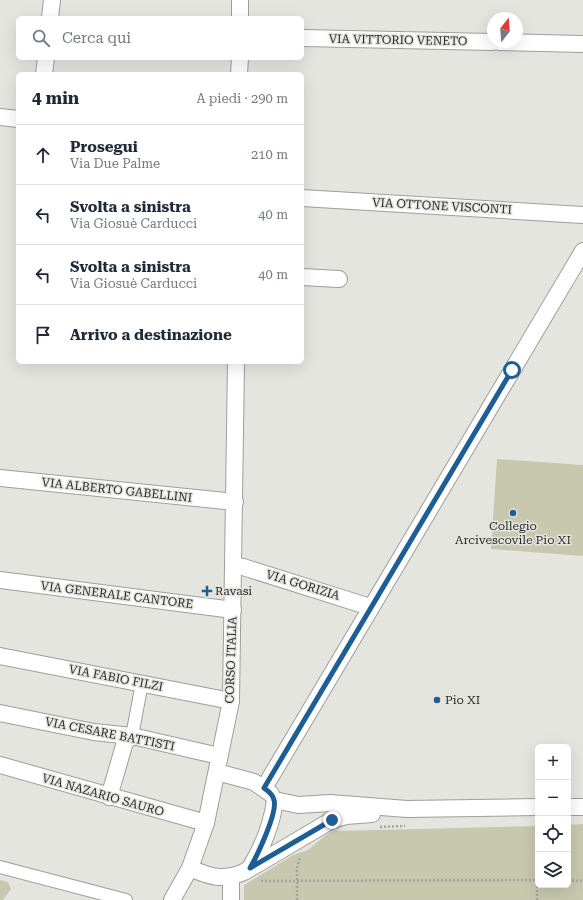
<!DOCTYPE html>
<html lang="it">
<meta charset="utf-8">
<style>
body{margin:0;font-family:"Roboto Serif",serif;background:#f2f2f3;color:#1f2937}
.controls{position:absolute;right:12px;bottom:12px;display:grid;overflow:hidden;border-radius:6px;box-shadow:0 4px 16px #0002}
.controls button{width:36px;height:36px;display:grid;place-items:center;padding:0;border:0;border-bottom:1px solid #e0e1e3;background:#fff;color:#1f2937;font:20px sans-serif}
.compass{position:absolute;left:487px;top:12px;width:36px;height:36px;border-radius:50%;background:#fff;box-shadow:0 4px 16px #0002;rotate:17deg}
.stop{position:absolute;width:12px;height:12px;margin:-9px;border:3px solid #1f5e94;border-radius:50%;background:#fff}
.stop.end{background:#1f5e94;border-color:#fff;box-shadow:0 1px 4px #0008}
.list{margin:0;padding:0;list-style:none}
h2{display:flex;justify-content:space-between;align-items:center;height:52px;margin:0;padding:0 16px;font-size:17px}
h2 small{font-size:13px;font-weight:400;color:#747a83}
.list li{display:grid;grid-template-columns:26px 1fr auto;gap:12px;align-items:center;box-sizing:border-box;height:60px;padding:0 16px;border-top:1px solid #e0e1e3}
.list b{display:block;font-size:15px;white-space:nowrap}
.list p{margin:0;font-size:13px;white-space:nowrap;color:#747a83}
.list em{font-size:13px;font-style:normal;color:#747a83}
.icon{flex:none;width:22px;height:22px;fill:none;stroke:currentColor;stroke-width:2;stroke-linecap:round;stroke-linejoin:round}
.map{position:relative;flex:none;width:583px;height:900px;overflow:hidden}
.search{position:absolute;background:#fff;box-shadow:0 4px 16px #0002;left:16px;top:16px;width:288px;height:44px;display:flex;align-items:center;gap:10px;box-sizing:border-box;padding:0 14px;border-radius:6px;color:#747a83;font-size:15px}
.panel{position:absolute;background:#fff;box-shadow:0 4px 16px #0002;left:16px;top:72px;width:288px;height:292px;border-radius:6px}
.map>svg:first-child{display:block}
</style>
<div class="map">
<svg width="583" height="900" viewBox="0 0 583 900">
<rect width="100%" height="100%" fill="#e5e5e0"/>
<g fill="#c7c8ae">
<polygon points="497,459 583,465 583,556 491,549"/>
<polygon points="583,824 583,900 244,900 244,885 293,855 308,850 327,834 334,831 538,826 538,885 568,885 568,825"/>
<polygon points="0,880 8,882 11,889 3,900 0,900"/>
</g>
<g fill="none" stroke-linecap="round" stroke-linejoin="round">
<defs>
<g id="pedestrian">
<polyline points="132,736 142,683"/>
<polyline points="0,867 126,900"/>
</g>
<g id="minor">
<polyline points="50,18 52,0"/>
<polyline points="240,18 240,0"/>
<polyline points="302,38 493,42"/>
<polyline points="499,42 583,44"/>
<polyline points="44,74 46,58"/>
<polyline points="239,74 240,58"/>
<polyline points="0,117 18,119"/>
<polyline points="302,198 583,215"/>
<polyline points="302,277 339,279"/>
<polyline points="0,478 235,502"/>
<polyline points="234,566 243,567 370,607"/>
<polyline points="0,580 233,610"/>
<polyline points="0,656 231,701"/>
<polyline points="0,713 94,732 132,736 219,756"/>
<polyline points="0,765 206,823"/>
<polyline points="217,772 254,782 271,794"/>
<polyline points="264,788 583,251"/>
<polyline points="109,797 125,742 132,736"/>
<polyline points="275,800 298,805 330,803 407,809 538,807"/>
<polyline points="568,807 583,807"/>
<path d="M190,868C210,877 223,881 244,872L332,820L346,816L372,814"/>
<path d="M250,868C262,848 272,824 275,800"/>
<polyline points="231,878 231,900"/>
<polyline points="172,900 190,868 206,823 231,701 236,362"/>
</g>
</defs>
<use href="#pedestrian" stroke="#9e9f9a" stroke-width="14"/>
<use href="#minor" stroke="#9e9f9a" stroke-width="18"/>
<g stroke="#a2a29e" stroke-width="2.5" stroke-dasharray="2 2" stroke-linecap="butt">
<polyline points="380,827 405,826"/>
<polyline points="568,880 583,881"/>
<polyline points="261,881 538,880"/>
<polyline points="297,900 297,868 300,857"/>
<polyline points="537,900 538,823"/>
</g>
<use href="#pedestrian" stroke="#fff" stroke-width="12"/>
<use href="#minor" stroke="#fff" stroke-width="16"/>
</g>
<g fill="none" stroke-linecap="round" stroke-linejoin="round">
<path stroke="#1f5e94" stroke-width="5" d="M332,820L250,868C257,856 278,812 274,800C273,794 268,791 264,788L512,370"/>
</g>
<g fill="#1f5e94" stroke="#e5e5e0" stroke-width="1.5">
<circle cx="513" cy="513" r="4"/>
<path d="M205 585h4v4h4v4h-4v4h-4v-4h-4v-4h4z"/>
<circle cx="437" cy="700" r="4"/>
</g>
<g text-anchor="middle" stroke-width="3" stroke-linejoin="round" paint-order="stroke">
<g font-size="12" fill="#2a2a28" stroke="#e5e5e0">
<text transform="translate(398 40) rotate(1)" y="4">VIA VITTORIO VENETO</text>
<text transform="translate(442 206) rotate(3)" y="4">VIA OTTONE VISCONTI</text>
<text transform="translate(117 490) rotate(6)" y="4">VIA ALBERTO GABELLINI</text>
<text transform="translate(303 585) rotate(17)" y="4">VIA GORIZIA</text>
<text transform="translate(117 595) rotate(7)" y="4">VIA GENERALE CANTORE</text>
<text transform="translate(231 660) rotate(-88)" y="4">CORSO ITALIA</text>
<text transform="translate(116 678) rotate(11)" y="4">VIA FABIO FILZI</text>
<text transform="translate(110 734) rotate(11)" y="4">VIA CESARE BATTISTI</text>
<text transform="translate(103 795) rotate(16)" y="4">VIA NAZARIO SAURO</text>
</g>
<g font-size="12" fill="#2a2a28" stroke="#e5e5e0" text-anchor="start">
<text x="513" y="530" text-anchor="middle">Collegio<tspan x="513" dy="14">Arcivescovile Pio XI</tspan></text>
<text x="215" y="595">Ravasi</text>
<text x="445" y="704">Pio XI</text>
</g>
</g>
</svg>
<div class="controls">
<button>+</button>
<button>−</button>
<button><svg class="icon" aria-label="locate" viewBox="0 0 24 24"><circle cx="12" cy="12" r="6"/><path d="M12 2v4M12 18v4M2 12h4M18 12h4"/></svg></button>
<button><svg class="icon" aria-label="layers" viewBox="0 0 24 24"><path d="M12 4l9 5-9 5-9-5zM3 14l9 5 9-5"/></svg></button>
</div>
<svg class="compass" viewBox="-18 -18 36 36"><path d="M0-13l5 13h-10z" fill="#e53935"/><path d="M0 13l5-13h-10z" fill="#747a83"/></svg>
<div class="stop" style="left:512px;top:370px"></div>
<div class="stop end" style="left:332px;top:820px"></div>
<div class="search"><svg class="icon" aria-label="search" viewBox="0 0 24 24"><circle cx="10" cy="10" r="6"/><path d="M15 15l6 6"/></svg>Cerca qui</div>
<section class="panel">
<h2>4 min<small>A piedi · 290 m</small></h2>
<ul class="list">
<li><svg class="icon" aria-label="ahead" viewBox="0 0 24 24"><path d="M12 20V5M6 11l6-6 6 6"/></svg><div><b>Prosegui</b><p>Via Due Palme</p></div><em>210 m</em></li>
<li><svg class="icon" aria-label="left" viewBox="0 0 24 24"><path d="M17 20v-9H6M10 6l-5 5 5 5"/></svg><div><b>Svolta a sinistra</b><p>Via Giosuè Carducci</p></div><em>40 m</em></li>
<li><svg class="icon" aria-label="left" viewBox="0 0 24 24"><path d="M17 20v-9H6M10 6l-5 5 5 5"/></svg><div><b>Svolta a sinistra</b><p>Via Giosuè Carducci</p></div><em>40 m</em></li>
<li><svg class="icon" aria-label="arrive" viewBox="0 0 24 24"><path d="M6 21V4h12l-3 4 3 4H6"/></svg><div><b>Arrivo a destinazione</b></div></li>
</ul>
</section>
</div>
